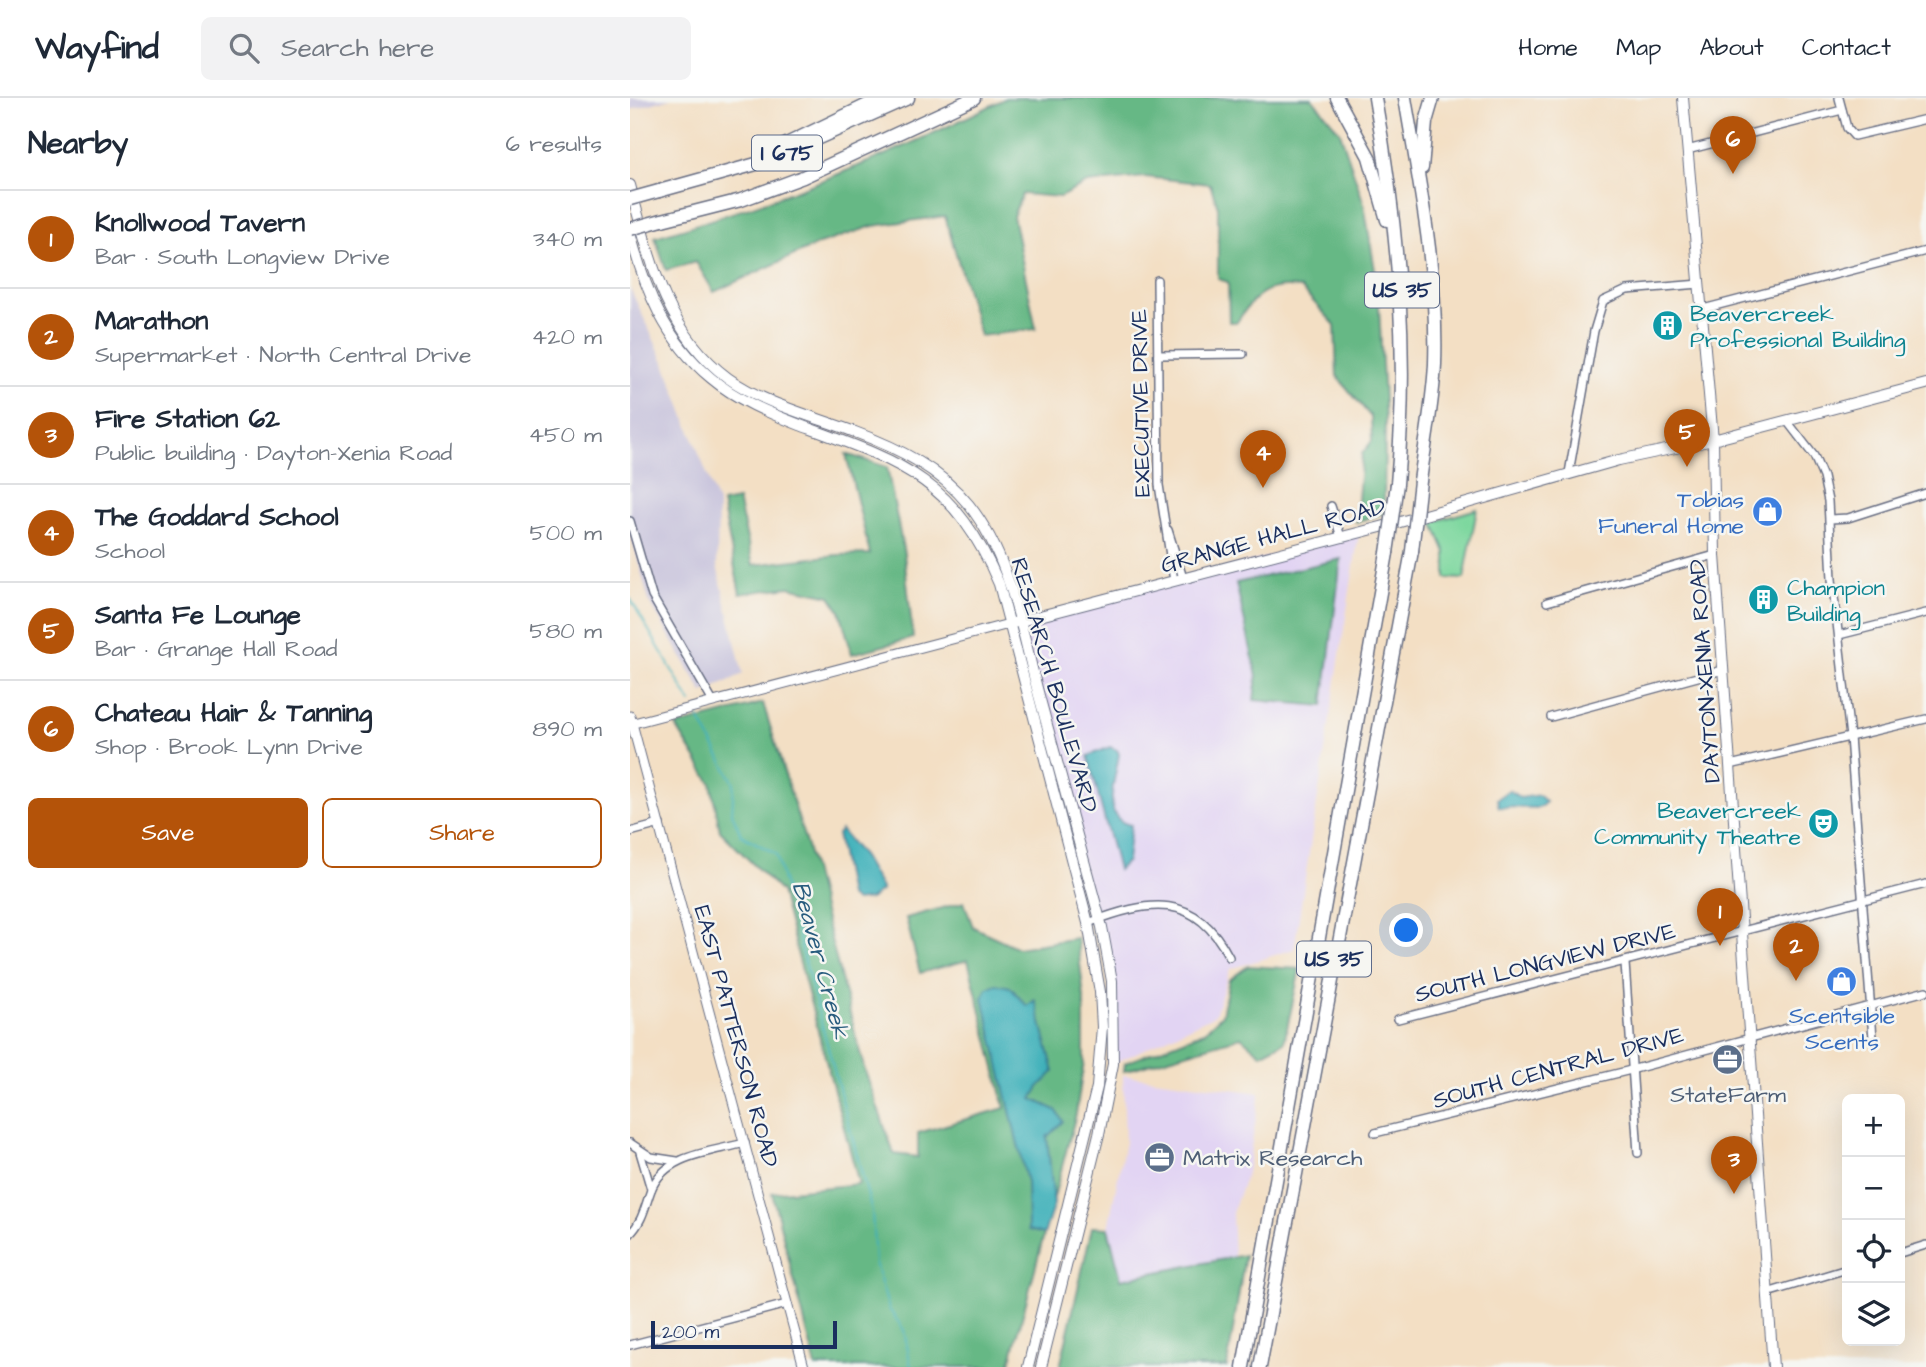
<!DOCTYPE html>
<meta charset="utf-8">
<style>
body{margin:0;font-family:"Architects Daughter",sans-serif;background:#f2f2f3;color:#1f2937}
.controls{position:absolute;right:21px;bottom:21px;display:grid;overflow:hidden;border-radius:10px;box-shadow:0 7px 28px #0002}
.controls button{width:63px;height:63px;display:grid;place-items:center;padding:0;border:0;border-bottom:2px solid #e0e1e3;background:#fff;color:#1f2937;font:35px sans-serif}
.scale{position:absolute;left:21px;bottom:18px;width:186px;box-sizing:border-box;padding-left:7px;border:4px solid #1b2f5e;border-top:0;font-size:19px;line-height:24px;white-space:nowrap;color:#1b2f5e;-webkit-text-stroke:5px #f6f6f2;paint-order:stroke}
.you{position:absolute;left:777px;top:833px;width:24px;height:24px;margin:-18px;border:5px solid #fff;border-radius:50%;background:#1a73e8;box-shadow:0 0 0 10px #1a73e833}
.badge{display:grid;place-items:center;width:46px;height:46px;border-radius:50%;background:#b45309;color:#fff;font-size:23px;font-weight:700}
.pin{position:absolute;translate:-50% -58px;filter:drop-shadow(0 2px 4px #0008)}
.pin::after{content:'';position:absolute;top:37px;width:24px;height:21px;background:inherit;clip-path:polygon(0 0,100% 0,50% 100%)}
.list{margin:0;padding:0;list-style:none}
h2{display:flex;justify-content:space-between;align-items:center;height:91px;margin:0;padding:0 28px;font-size:30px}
h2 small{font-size:23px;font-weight:400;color:#747a83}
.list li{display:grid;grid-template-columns:46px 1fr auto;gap:21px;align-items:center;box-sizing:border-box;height:98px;padding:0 28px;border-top:2px solid #e0e1e3}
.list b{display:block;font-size:26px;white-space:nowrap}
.list p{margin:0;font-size:23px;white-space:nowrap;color:#747a83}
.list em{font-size:23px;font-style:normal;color:#747a83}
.actions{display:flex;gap:14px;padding:21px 28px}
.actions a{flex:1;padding:16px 0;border:2px solid #b45309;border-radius:10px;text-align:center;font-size:24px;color:#b45309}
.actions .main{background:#b45309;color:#fff}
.icon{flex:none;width:38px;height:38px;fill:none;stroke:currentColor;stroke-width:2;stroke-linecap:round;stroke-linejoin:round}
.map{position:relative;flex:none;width:1296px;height:1269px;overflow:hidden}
header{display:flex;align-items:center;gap:42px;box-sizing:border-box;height:98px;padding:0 35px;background:#fff;border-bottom:2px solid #e0e1e3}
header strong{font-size:33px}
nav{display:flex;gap:38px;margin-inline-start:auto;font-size:24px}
.search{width:490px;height:63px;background:#f2f2f3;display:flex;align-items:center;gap:18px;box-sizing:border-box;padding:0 24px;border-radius:10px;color:#747a83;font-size:26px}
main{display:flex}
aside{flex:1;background:#fff}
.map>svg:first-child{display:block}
</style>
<header>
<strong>Wayfind</strong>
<div class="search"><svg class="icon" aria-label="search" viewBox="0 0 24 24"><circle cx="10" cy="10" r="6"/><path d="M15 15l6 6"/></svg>Search here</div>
<nav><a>Home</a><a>Map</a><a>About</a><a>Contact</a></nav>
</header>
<main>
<aside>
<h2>Nearby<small>6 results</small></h2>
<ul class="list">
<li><span class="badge">1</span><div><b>Knollwood Tavern</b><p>Bar · South Longview Drive</p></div><em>340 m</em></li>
<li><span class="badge">2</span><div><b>Marathon</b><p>Supermarket · North Central Drive</p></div><em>420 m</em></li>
<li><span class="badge">3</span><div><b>Fire Station 62</b><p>Public building · Dayton-Xenia Road</p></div><em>450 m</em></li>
<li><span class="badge">4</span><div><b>The Goddard School</b><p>School</p></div><em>500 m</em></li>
<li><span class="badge">5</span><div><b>Santa Fe Lounge</b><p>Bar · Grange Hall Road</p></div><em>580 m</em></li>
<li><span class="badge">6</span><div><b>Chateau Hair &amp; Tanning</b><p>Shop · Brook Lynn Drive</p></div><em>890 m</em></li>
</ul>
<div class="actions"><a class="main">Save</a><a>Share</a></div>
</aside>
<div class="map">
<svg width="1296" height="1269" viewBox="0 0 1296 1269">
<rect width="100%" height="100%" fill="#f6f6f2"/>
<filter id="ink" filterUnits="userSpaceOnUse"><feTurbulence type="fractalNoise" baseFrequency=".0143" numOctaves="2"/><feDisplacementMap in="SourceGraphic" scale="14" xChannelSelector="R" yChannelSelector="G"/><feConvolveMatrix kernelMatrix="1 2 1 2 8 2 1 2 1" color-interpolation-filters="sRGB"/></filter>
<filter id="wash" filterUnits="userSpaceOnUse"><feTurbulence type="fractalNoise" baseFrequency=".00686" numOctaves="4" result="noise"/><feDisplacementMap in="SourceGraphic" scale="28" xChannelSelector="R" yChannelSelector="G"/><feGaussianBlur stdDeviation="1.57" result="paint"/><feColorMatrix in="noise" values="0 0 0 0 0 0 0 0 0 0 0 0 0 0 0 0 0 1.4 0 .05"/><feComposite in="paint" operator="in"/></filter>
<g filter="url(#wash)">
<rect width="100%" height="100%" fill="#f3dfc4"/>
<g fill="#e2d4f3">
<polygon points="729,435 664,851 600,871 585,917 483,966 482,883 389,524"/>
<polygon points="493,977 630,995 617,1075 602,1115 604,1159 491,1181 478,1130 495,1044"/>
</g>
<g fill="#c5c0da">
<polygon points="0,0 41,0 0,12"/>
<polygon points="0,190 35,266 88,405 87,468 113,576 73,595 19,503 0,433"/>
</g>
<polygon fill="#7dd79e" stroke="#4c837e" stroke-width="2" points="847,411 834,481 816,480 816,454 803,424"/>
<g fill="#66b885" stroke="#407472" stroke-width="2">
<path d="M376,0H682L710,34L734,106L748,190L755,322L754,415L726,424L732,356L742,343L741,319L707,278L705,227L671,190C636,185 626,196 607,224H599L598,184L588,181V109L580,86L515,79L457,85L430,99L392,96L383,118L406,231L350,238L315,118L243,128L186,147L84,194L66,164L36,172L25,139C147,104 264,57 376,0Z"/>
<polygon points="216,356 257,369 274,456 283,540 222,556 210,513 200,498 159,489 110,496 92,405 108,402 123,467 207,457 240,456"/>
<polygon points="711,461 693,608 624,602 627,578 606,485"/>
<polygon points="133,605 178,752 234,970 264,1056 288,1059 288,1035 375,1010 338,862 290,875 276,820 334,804 343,829 388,850 447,840 454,900 454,963 446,1016 379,1269 186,1269 142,1095 229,1086 151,794 90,733 81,685 46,628"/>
<polygon points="618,868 670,871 654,944 631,956 611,939 494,973 495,965 574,934 592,917 599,882"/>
<polygon points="462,1129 478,1130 491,1181 615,1157 597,1269 430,1269"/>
</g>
<g fill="#41b1ba" stroke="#2e708c" stroke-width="2">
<path d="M480,649L487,652L489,656C486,680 469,721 501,727L497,763L488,772L458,658Z"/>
<polygon points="879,692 890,700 909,697 916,704 909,710 869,709 867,701"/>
<polygon points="211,732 233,759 252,792 240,801 226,803 219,798 207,736"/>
<polygon points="366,886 380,889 397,908 405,902 424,974 409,989 402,1001 426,1012 433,1023 417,1039 424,1106 414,1136 398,1132 397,1084 353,900 357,890"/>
</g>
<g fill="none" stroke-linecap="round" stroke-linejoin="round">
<g stroke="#41b1ba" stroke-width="2">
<polyline points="0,500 61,605"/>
<polyline points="65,613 104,685 102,715 111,737 146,756 242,1113 245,1165 259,1211 274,1232 281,1269"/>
</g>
</g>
</g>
<g filter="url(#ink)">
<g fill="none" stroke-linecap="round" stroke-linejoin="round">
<defs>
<g id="minor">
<polyline points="1209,0 1217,30 1224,38 1296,21"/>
<polyline points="1057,52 1212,12"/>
<polyline points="527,182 529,387 544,483"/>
<polyline points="1073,211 1296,153"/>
<polyline points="528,257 613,256"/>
<polyline points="1157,323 1184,358 1193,379 1198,403 1202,481 1220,639 1243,940"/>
<polyline points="939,375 964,233 973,203 997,192 1070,186"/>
<polyline points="701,408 711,439"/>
<polyline points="1200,421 1218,420 1296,395"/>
<polyline points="0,423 22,498 83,604"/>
<polyline points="538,432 553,480"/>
<polyline points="917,504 1085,457"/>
<polyline points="1209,537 1296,515"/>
<polyline points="921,619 1093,572"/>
<polyline points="1100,667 1296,621"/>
<polyline points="0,734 30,726"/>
<path d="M458,825C519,802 565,793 599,859"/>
<polyline points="995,865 1008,1055"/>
<polyline points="768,921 1296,786"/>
<polyline points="745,1035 997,973 1296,893"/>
<polyline points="0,1045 21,1059 47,1063"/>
<polyline points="10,1054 21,1091"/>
<path d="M0,1136C13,1123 15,1108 21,1092C35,1056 82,1054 115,1045"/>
<polyline points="1270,1155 1296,1147"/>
<polyline points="1137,1195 1217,1171"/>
<polyline points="0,1247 157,1206"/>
</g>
<g id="tertiary">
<polyline points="0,618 174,1269"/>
<polyline points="0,626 379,526"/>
</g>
<g id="secondary">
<polyline points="1053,0 1083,342 1085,457 1143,1269"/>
<path d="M0,87C19,158 35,234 98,280C134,306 183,318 225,334C268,350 309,370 339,407C381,460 391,530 408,594C429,672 450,750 472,829L482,883L483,966L469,1036L411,1269"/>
<path d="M0,135C15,192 35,242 81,280C107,302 139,315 170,327C271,364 324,380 369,486L458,825L470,894L472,929L467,989L398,1269"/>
<polyline points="383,525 770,424 989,362 1083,342 1296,286"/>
</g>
<g id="motorway">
<polyline points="707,0 739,59 757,122"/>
<path d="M745,0C768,129 779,254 767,386"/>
<path d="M775,0C790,88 808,177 805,266C803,305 795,345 790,383"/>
<polyline points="136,56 252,0"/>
<polyline points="792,70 796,24 803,0"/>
<polyline points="29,93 137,63 278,0"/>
<polyline points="32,122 111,102 173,79 344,0"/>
<polyline points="613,1269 757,455"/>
<polyline points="630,1269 782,453"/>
</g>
</defs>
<use href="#minor" stroke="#676d82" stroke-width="10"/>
<use href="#tertiary" stroke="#676d82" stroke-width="11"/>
<use href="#secondary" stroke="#676d82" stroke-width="12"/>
<use href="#motorway" stroke="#676d82" stroke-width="15"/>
<use href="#minor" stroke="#fff" stroke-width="7"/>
<use href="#tertiary" stroke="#fff" stroke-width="9"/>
<use href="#secondary" stroke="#fff" stroke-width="10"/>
<use href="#motorway" stroke="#fff" stroke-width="12"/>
<defs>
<g id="motorway-bridge">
<polyline points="0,101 29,93"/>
<polyline points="0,131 32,122"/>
<polyline points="782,453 790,383"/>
<polyline points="757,455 767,386"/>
</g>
</defs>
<use href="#motorway-bridge" stroke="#676d82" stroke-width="15" stroke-linecap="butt"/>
<use href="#motorway-bridge" stroke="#fff" stroke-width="12"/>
</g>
</g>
<defs>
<symbol id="building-disc" viewBox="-11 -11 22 22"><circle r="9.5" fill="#0f9aa8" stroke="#f6f6f2"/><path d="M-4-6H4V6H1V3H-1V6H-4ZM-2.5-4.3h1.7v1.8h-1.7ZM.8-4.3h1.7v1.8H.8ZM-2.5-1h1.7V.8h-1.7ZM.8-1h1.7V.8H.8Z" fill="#fff"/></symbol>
<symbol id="shop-disc" viewBox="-11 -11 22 22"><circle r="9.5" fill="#3f7fe0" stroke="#f6f6f2"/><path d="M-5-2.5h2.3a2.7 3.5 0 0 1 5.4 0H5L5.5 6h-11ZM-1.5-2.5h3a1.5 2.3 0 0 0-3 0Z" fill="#fff"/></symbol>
<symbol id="theatre-disc" viewBox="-11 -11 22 22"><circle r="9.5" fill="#0f9aa8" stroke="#f6f6f2"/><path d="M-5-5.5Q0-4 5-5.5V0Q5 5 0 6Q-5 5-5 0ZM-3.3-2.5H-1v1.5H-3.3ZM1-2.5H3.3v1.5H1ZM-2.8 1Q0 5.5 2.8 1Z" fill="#fff"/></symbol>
<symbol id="office-disc" viewBox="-11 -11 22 22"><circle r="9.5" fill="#5c6f8a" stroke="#f6f6f2"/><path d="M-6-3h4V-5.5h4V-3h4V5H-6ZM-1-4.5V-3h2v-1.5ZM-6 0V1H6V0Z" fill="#fff"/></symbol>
</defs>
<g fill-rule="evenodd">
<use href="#building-disc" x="1020" y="210" width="35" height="35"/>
<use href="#shop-disc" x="1120" y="396" width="35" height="35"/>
<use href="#building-disc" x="1116" y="484" width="35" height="35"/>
<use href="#theatre-disc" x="1176" y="708" width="35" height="35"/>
<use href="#shop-disc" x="1194" y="866" width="35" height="35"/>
<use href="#office-disc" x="1080" y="944" width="35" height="35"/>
<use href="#office-disc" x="512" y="1042" width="35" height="35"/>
</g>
<g text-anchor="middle" stroke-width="5" stroke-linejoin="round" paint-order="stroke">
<g fill="#f6f6f2" stroke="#5d6b8a" stroke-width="2">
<rect x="122" y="37.5" width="70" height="35" rx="5"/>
<rect x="735" y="174.5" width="74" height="35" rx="5"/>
<rect x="667" y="843.5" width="74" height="35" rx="5"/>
</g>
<g font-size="21" font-weight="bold" fill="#1b2f5e">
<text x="157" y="62">I 675</text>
<text x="772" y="199">US 35</text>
<text x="704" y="868">US 35</text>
</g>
<g font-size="23" fill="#0d838f" stroke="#f6f6f2" text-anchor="start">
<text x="1060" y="223">Beavercreek<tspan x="1060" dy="26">Professional Building</tspan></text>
<text x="1157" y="497">Champion<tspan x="1157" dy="26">Building</tspan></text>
<text x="1171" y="720" text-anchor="end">Beavercreek<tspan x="1171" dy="26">Community Theatre</tspan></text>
</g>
<g font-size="23" fill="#1b2f5e" stroke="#f6f6f2">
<text transform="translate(510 305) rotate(-91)" y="8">EXECUTIVE DRIVE</text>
<text transform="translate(643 437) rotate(-15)" y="8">GRANGE HALL ROAD</text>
<text transform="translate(1074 573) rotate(-94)" y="8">DAYTON-XENIA ROAD</text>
<text transform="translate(425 587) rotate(74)" y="8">RESEARCH BOULEVARD</text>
<text transform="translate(915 864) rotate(-14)" y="8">SOUTH LONGVIEW DRIVE</text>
<text transform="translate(107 938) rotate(75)" y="8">EAST PATTERSON ROAD</text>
<text transform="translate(928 969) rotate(-15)" y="8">SOUTH CENTRAL DRIVE</text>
</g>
<g font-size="23" fill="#366cbe" stroke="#f6f6f2" text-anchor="end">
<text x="1114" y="409">Tobias<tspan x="1114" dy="26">Funeral Home</tspan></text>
<text x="1212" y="925" text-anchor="middle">Scentsible<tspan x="1212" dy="26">Scents</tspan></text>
</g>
<g font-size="23" fill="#4e5e75" stroke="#f6f6f2">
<text x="1098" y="1004">StateFarm</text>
<text x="553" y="1067" text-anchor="start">Matrix Research</text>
</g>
<g font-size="24" font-style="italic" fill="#285c7e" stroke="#f6f6f2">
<text transform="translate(191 862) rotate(75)" y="8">Beaver Creek</text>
</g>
</g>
</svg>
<div class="controls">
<button>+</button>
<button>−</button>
<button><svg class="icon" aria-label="locate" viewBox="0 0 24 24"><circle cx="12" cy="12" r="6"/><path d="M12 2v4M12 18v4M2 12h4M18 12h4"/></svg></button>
<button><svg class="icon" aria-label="layers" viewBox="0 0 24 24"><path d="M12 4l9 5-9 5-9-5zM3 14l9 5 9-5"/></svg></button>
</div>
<div class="scale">200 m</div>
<div class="you"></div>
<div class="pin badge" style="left:1090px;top:848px">1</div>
<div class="pin badge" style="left:1166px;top:883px">2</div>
<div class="pin badge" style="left:1104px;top:1096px">3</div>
<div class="pin badge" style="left:633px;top:390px">4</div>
<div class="pin badge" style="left:1057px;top:369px">5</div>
<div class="pin badge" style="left:1103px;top:76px">6</div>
</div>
</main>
